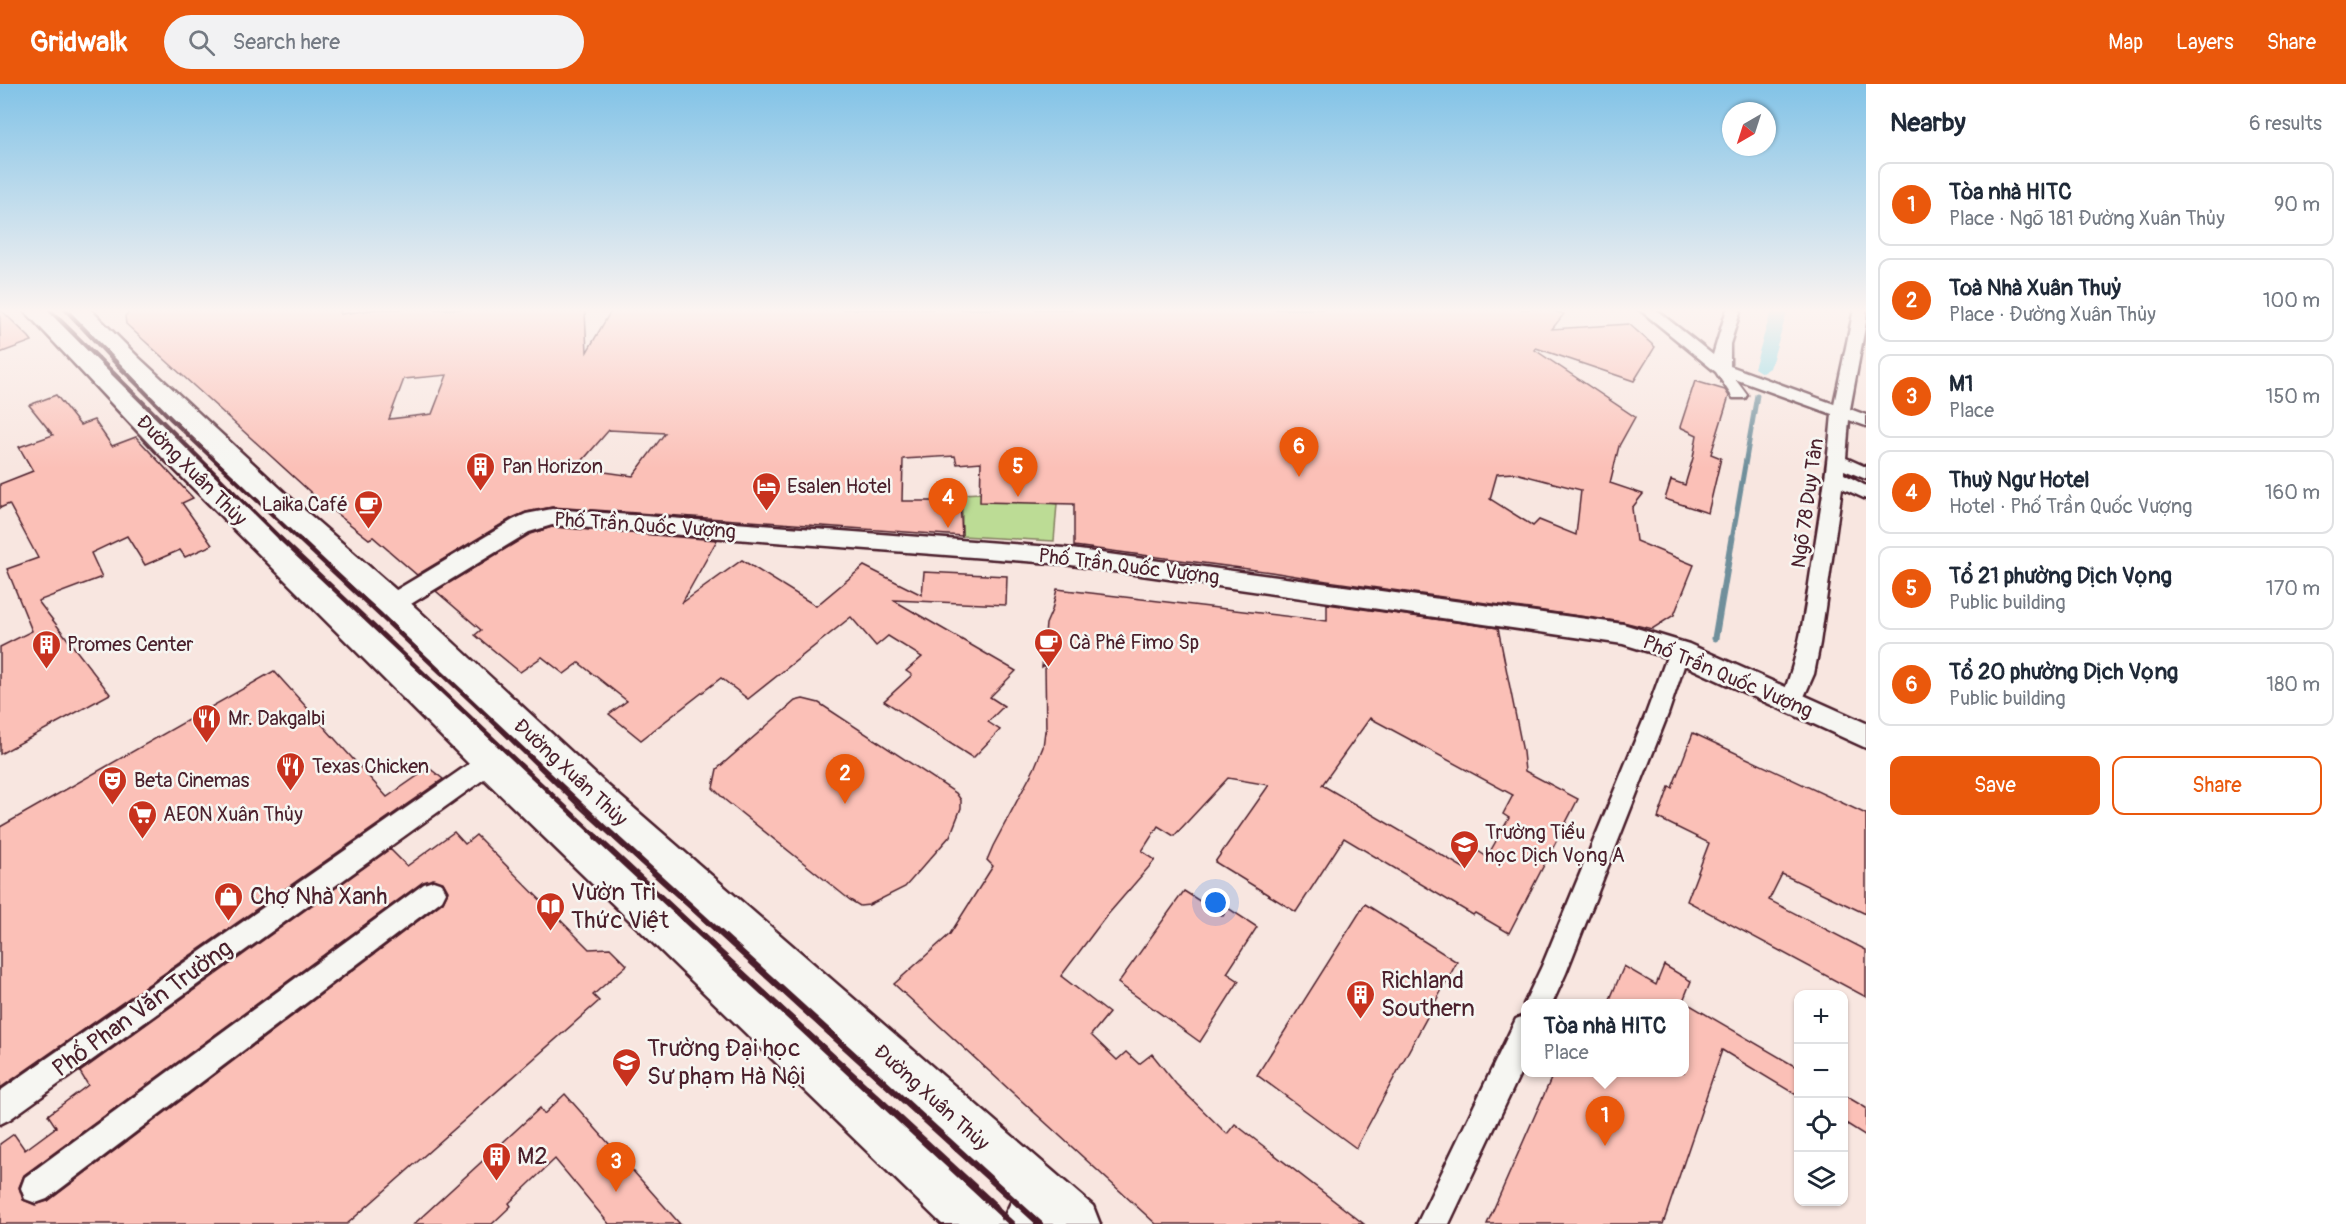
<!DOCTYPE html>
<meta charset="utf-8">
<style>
body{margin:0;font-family:Pangolin,sans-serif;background:#f2f2f3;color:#1f2937}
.controls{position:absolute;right:18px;bottom:18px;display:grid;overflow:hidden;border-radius:12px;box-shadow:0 2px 4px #0004}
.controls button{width:54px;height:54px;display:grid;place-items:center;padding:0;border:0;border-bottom:2px solid #e0e1e3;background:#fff;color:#1f2937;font:30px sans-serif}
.compass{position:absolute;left:1722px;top:18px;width:54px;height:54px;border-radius:50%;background:#fff;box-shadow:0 2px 4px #0004;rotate:219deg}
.you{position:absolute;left:1216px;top:819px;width:21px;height:21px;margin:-15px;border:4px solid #fff;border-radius:50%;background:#1a73e8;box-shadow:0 0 0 9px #1a73e833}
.badge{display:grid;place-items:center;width:39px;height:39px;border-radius:50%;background:#ea580c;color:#fff;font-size:20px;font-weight:700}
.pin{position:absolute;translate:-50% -50px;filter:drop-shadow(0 2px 3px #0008)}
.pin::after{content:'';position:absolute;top:32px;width:21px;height:18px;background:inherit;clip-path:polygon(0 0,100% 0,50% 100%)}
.popup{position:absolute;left:1521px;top:915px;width:168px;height:78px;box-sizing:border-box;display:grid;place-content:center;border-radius:12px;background:#fff;filter:drop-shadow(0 2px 4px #0005);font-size:20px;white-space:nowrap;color:#747a83}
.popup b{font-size:22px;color:#1f2937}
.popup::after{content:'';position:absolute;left:50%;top:100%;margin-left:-12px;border:12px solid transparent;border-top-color:#fff}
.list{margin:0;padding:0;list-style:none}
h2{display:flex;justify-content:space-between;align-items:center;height:78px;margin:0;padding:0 24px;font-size:26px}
h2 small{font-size:20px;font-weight:400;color:#747a83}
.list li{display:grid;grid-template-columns:39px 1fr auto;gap:18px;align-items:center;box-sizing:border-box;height:84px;margin:0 12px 12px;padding:0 12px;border:2px solid #e0e1e3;border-radius:12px}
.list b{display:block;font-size:22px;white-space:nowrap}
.list p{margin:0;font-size:20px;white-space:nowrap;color:#747a83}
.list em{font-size:20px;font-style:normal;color:#747a83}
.actions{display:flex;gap:12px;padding:18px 24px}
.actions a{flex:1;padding:14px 0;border:2px solid #ea580c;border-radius:12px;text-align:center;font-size:21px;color:#ea580c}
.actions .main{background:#ea580c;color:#fff}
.icon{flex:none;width:33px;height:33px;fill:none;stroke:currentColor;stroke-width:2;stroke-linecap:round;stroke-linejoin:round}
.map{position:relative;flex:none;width:1866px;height:1140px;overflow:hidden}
header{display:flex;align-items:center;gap:36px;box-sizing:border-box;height:84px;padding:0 30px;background:#ea580c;color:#fff}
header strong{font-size:28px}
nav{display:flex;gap:33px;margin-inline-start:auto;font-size:21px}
.search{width:420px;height:54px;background:#f2f2f3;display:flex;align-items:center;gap:15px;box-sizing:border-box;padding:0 21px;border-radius:33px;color:#747a83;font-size:22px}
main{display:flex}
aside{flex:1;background:#fff}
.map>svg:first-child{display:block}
</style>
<header>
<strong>Gridwalk</strong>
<div class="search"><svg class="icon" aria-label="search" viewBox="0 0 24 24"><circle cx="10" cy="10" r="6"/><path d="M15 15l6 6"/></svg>Search here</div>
<nav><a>Map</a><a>Layers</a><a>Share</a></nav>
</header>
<main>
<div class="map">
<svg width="1866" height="1140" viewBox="0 0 1866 1140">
<rect width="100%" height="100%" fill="#f8e6e0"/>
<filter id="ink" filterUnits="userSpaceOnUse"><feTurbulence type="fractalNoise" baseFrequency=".0167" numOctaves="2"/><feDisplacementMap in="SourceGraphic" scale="12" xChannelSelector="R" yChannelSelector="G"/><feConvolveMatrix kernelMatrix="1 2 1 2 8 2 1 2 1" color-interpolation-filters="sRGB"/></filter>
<g filter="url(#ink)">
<polygon fill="#bcdc95" stroke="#837e60" stroke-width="1.5" points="980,409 1057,420 1054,457 962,452 962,410"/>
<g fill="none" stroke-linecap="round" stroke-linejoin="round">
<polyline stroke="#708f9b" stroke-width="5" points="1732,456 1757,311"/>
<polyline stroke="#708f9b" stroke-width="7" points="1715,554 1732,454"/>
<polygon fill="#89d9e5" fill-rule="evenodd" points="1772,225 1788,225 1770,284 1762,289 1754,284"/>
</g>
<g fill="#fbc0b7" stroke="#4a1f2b" stroke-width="1.5" fill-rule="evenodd">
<polygon points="0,225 29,253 32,257 0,269"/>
<path d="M133,225H341L340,230L378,225H566L565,228L585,227L587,268L612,225H1547L1564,230L1552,245L1629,240L1655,263L1634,297L1536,264L1535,266L1635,333L1619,362L1610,399L1643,410L1632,424L1636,457L1694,481L1674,531L1652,545L1623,538L1327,497L1271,488L1074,462V420L980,418L981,378L957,380L955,372L903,375L902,417H960L962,452L552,423L526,428L512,434L417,491L373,453L369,455L319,416L126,240L125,232ZM447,291L432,330L389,335L404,295ZM609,346L665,349L633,392L576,384ZM1515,389L1581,406L1576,451L1539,436L1533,442L1490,415L1497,390Z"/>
<polygon points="1695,297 1725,306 1729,312 1711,370 1721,374 1708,429 1665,415 1671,396 1685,401 1693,374 1697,351 1680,343"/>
<polygon points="56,311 80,341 94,336 112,362 136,353 193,414 182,419 212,461 185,473 180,466 145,481 127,452 91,469 102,493 38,517 110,610 0,670 0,563 32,547 7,485 38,474 9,420 0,424 0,400 33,387 19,363 53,351 29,321"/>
<polygon points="552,443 717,456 682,519 742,476 816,522 864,482 922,511 924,488 1007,492 1006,521 893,516 1016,587 990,613 1004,622 988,638 1000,646 973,674 884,617 912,591 906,587 922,573 888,552 876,562 851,533 748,615 721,594 641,656 609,630 627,617 579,579 564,590 542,573 520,588 475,551 481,546 436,507 530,450"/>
<path d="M1057,505L1327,537V520L1498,544L1523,668L1525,687L1578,715L1509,849L1475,829L1473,831L1344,754L1296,828L1215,778L1269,701L1228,694L1174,752L1158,742L1142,767L1155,776L1104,835L1061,892L1109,929L1091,951L1117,976L1126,968L1139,980L1152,970L1176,1000L1227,1050L1235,1040L1364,1140H1156L894,900L950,850L993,782L987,776L993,762L1034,685L1043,663L1045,647L1046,648L1045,581L1042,583L1046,540L1052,526ZM1370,634L1513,711L1503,730L1509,734L1487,773L1478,767L1467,786L1322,701Z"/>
<polygon points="274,587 387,713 429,684 443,695 0,1004 0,743"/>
<polygon points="803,615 819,619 956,709 961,716 961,724 950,752 905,803 869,821 860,822 850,816 725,716 713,704 717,685 795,617"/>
<polygon points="1693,649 1866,730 1866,830 1782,790 1769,816 1866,866 1866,913 1687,817 1709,759 1658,734 1669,703 1672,704"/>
<path d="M454,748L465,760L476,751L589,865L610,864L627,881L593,911L599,917L347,1140H0V1060L14,1050L25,1066L56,1043L48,1031L88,1001L80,988L390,765L407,782ZM434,795L443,798L448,807L443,818L48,1117L35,1121L23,1116L19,1103L24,1091L423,798Z"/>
<polygon points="1184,807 1223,832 1228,824 1257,843 1227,889 1239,897 1200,958 1118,899"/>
<polygon points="1365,820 1457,878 1356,1064 1257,991"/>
<polygon points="1664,881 1691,897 1683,917 1798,984 1798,1012 1722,966 1663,1140 1487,1140 1554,988 1684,988 1684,920 1608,920 1624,882 1656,901"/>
<polygon points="565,1010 680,1140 609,1140 555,1075 509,1119 511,1122 492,1140 414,1140 540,1024 544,1030"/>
<polygon points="1844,1011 1866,1024 1866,1052 1844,1038"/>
</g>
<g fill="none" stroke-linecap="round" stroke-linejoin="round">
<defs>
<g id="minor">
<path d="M1639,225H1655L1713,271L1727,225H1741L1730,260V282L1834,320L1854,225H1866V237L1850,325L1866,331V342L1849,336L1846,374L1866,383V395L1844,386V390L1866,402V415L1842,404L1820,559L1814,590L1799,624L1791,626L1783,624L1780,618C1799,574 1805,527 1812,480C1820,430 1828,381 1832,330L1735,295L1747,311L1745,314H1733L1716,288Z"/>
<polygon points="1679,559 1686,562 1689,567 1668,630 1566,889 1552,920 1526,920 1526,923 1524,920 1542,882 1646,630 1669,567 1672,562"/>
<polygon points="490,669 498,671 502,678 498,685 10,1035 0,1040 0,1007 482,671"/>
<polygon points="433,797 442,800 446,808 442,816 47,1115 36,1119 25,1115 21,1104 25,1093 424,800"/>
<polygon points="1526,931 1526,977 1449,1140 1417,1140 1516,935"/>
</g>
<polygon id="tertiary" points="552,425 1064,464 1623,540 1689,560 1866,639 1866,664 1669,574 1623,560 1064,480 552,441 529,448 401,526 392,529 383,526 379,520 383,514 513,436 526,430"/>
<path id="primary" d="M23,225H46C353,535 676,827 996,1122L1002,1137L1012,1116L580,722L381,528L275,432L119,282L66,225H90L137,272L295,418L403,512L606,700L1093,1122L1100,1140H942L477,688L156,367Z"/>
</defs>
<use href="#minor" stroke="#4a1f2b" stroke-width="5"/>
<use href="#tertiary" stroke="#4a1f2b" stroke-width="5"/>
<use href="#primary" stroke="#4a1f2b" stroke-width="5"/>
<use href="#minor" fill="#f6f6f2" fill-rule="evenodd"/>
<use href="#tertiary" fill="#f6f6f2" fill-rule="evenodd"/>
<use href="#primary" fill="#f6f6f2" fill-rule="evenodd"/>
<g stroke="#4a1f2b" stroke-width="4">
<polyline points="49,225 282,456"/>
<polyline points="65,225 171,335 299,456"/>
</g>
<g stroke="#4a1f2b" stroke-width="4.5">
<polyline points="280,454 598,754"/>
<polyline points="298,454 617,754"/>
</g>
<g stroke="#4a1f2b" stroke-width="6">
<polyline points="596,753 1012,1140"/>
<polyline points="615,753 1040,1140"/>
</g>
</g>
</g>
<linearGradient id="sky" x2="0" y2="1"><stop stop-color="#82c3e7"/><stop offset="0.59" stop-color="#fcf4f1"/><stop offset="1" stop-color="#fcf4f1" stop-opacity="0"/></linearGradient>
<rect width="1866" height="384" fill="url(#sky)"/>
<defs>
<symbol id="building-pin" viewBox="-11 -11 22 30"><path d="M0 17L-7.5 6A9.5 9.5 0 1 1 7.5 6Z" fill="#c8321e" stroke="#f6f6f2"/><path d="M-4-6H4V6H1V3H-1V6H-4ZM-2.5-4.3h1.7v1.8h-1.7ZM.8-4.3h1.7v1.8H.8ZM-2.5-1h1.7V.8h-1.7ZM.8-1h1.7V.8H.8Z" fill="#fff"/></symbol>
<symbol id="hotel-pin" viewBox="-11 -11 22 30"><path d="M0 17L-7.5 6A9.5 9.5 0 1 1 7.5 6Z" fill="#c8321e" stroke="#f6f6f2"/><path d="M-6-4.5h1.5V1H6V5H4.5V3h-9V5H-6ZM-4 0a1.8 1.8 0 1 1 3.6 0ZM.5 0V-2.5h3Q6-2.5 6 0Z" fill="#fff"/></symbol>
<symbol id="cafe-pin" viewBox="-11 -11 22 30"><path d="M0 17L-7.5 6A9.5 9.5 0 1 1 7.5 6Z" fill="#c8321e" stroke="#f6f6f2"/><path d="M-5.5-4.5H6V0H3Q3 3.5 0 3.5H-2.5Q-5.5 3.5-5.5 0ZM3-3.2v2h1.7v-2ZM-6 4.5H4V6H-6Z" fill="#fff"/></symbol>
<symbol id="restaurant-pin" viewBox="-11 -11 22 30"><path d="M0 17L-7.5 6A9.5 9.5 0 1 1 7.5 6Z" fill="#c8321e" stroke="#f6f6f2"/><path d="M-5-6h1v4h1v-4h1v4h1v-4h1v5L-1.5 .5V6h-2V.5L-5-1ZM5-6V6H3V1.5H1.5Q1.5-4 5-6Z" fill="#fff"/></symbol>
<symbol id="theatre-pin" viewBox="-11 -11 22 30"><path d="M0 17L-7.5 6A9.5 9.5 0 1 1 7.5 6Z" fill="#c8321e" stroke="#f6f6f2"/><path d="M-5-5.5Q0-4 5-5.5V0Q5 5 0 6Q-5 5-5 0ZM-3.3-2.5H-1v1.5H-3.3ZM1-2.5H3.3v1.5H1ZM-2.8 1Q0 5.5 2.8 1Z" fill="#fff"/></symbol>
<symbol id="supermarket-pin" viewBox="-11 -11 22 30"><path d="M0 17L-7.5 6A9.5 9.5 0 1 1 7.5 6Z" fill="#c8321e" stroke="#f6f6f2"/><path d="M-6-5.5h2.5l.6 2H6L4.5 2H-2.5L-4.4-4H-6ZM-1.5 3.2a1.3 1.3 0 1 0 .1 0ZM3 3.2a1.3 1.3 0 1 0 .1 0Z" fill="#fff"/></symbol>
<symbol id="school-pin" viewBox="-11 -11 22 30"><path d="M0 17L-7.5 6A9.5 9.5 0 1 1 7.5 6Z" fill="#c8321e" stroke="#f6f6f2"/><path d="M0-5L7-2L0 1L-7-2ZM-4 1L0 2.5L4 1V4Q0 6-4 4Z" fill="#fff"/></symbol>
<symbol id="shop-pin" viewBox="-11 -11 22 30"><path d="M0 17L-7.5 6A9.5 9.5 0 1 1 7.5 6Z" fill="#c8321e" stroke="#f6f6f2"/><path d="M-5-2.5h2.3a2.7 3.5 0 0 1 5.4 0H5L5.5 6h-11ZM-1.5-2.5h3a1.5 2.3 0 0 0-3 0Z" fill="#fff"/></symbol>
<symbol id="library-pin" viewBox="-11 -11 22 30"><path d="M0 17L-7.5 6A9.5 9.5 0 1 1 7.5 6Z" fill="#c8321e" stroke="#f6f6f2"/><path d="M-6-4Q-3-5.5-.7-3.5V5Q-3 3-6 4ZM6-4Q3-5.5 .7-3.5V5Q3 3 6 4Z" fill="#fff"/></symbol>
<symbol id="university-pin" viewBox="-11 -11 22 30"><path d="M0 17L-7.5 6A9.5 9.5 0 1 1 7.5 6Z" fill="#c8321e" stroke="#f6f6f2"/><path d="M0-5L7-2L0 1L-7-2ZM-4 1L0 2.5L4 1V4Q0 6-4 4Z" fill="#fff"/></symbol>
</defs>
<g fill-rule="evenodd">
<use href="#building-pin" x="464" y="366" width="33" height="45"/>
<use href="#hotel-pin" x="750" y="386" width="33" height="45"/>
<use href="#cafe-pin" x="352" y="404" width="33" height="45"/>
<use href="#cafe-pin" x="1032" y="542" width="33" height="45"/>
<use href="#building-pin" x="30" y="544" width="33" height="45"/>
<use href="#restaurant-pin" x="190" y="618" width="33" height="45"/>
<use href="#restaurant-pin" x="274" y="666" width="33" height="45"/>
<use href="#theatre-pin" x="96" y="680" width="33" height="45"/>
<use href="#supermarket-pin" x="126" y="714" width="33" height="45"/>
<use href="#school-pin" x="1448" y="744" width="33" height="45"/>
<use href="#shop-pin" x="212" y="796" width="33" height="45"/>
<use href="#library-pin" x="534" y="806" width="33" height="45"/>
<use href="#building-pin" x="1344" y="894" width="33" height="45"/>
<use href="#university-pin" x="610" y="962" width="33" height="45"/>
<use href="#building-pin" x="480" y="1056" width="33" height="45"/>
</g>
<g text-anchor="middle" stroke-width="5" stroke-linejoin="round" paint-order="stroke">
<g font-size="20" fill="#4a1f2b" stroke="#f6f6f2" text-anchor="start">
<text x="502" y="389">Pan Horizon</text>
<text x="787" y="409">Esalen Hotel</text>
<text x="348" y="427" text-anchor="end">Laika Café</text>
<text x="1069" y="565">Cà Phê Fimo Sp</text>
<text x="67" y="567">Promes Center</text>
<text x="228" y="641">Mr. Dakgalbi</text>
<text x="312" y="689">Texas Chicken</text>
<text x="134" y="703">Beta Cinemas</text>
<text x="163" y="737">AEON Xuân Thủy</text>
<text x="1485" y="755">Trường Tiểu<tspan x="1485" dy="23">học Dịch Vọng A</tspan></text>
</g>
<g font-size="20" fill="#4a1f2b" stroke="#f6f6f2">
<text transform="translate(192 386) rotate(45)" y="7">Đường Xuân Thủy</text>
<text transform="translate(1807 419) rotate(-82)" y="7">Ngõ 78 Duy Tân</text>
<text transform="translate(645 441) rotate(4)" y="7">Phố Trần Quốc Vượng</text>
<text transform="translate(1129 482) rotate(7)" y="7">Phố Trần Quốc Vượng</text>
<text transform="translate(1728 592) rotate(23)" y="7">Phố Trần Quốc Vượng</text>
<text transform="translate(571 688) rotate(43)" y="7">Đường Xuân Thủy</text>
<text transform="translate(932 1013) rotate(42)" y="7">Đường Xuân Thủy</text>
</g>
<g font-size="24" fill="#4a1f2b" stroke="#f6f6f2" text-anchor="start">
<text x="571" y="816">Vườn Tri<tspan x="571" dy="28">Thức Việt</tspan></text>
<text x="250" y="820">Chợ Nhà Xanh</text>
<text x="1381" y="904">Richland<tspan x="1381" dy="28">Southern</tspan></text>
<text x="647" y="972">Trường Đại học<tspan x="647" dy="28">Sư phạm Hà Nội</tspan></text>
<text x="517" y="1080">M2</text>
</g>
<g font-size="24" fill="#4a1f2b" stroke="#f6f6f2">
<text transform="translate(142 924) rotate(-36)" y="8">Phố Phan Văn Trường</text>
</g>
</g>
</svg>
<div class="controls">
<button>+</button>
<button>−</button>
<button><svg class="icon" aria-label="locate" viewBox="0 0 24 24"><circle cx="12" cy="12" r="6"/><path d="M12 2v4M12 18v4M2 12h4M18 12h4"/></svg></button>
<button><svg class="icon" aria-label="layers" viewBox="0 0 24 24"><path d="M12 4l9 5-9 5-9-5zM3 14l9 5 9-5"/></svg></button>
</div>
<svg class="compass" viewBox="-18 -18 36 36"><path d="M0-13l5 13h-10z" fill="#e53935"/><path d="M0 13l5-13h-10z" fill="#747a83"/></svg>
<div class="you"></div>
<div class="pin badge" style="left:1605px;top:1062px">1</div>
<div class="popup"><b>Tòa nhà HITC</b>Place</div>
<div class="pin badge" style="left:845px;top:720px">2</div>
<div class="pin badge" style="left:616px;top:1108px">3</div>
<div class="pin badge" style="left:948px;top:444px">4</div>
<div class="pin badge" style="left:1018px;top:413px">5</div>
<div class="pin badge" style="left:1299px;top:393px">6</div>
</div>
<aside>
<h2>Nearby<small>6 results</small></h2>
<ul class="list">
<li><span class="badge">1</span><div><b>Tòa nhà HITC</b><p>Place · Ngõ 181 Đường Xuân Thủy</p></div><em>90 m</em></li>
<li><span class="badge">2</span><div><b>Toà Nhà Xuân Thuỷ</b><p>Place · Đường Xuân Thủy</p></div><em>100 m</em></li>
<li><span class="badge">3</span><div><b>M1</b><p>Place</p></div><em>150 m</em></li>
<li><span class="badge">4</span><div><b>Thuỳ Ngư Hotel</b><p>Hotel · Phố Trần Quốc Vượng</p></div><em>160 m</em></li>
<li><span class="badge">5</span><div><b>Tổ 21 phường Dịch Vọng</b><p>Public building</p></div><em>170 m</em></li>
<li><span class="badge">6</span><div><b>Tổ 20 phường Dịch Vọng</b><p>Public building</p></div><em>180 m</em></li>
</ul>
<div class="actions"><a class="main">Save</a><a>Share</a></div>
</aside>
</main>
